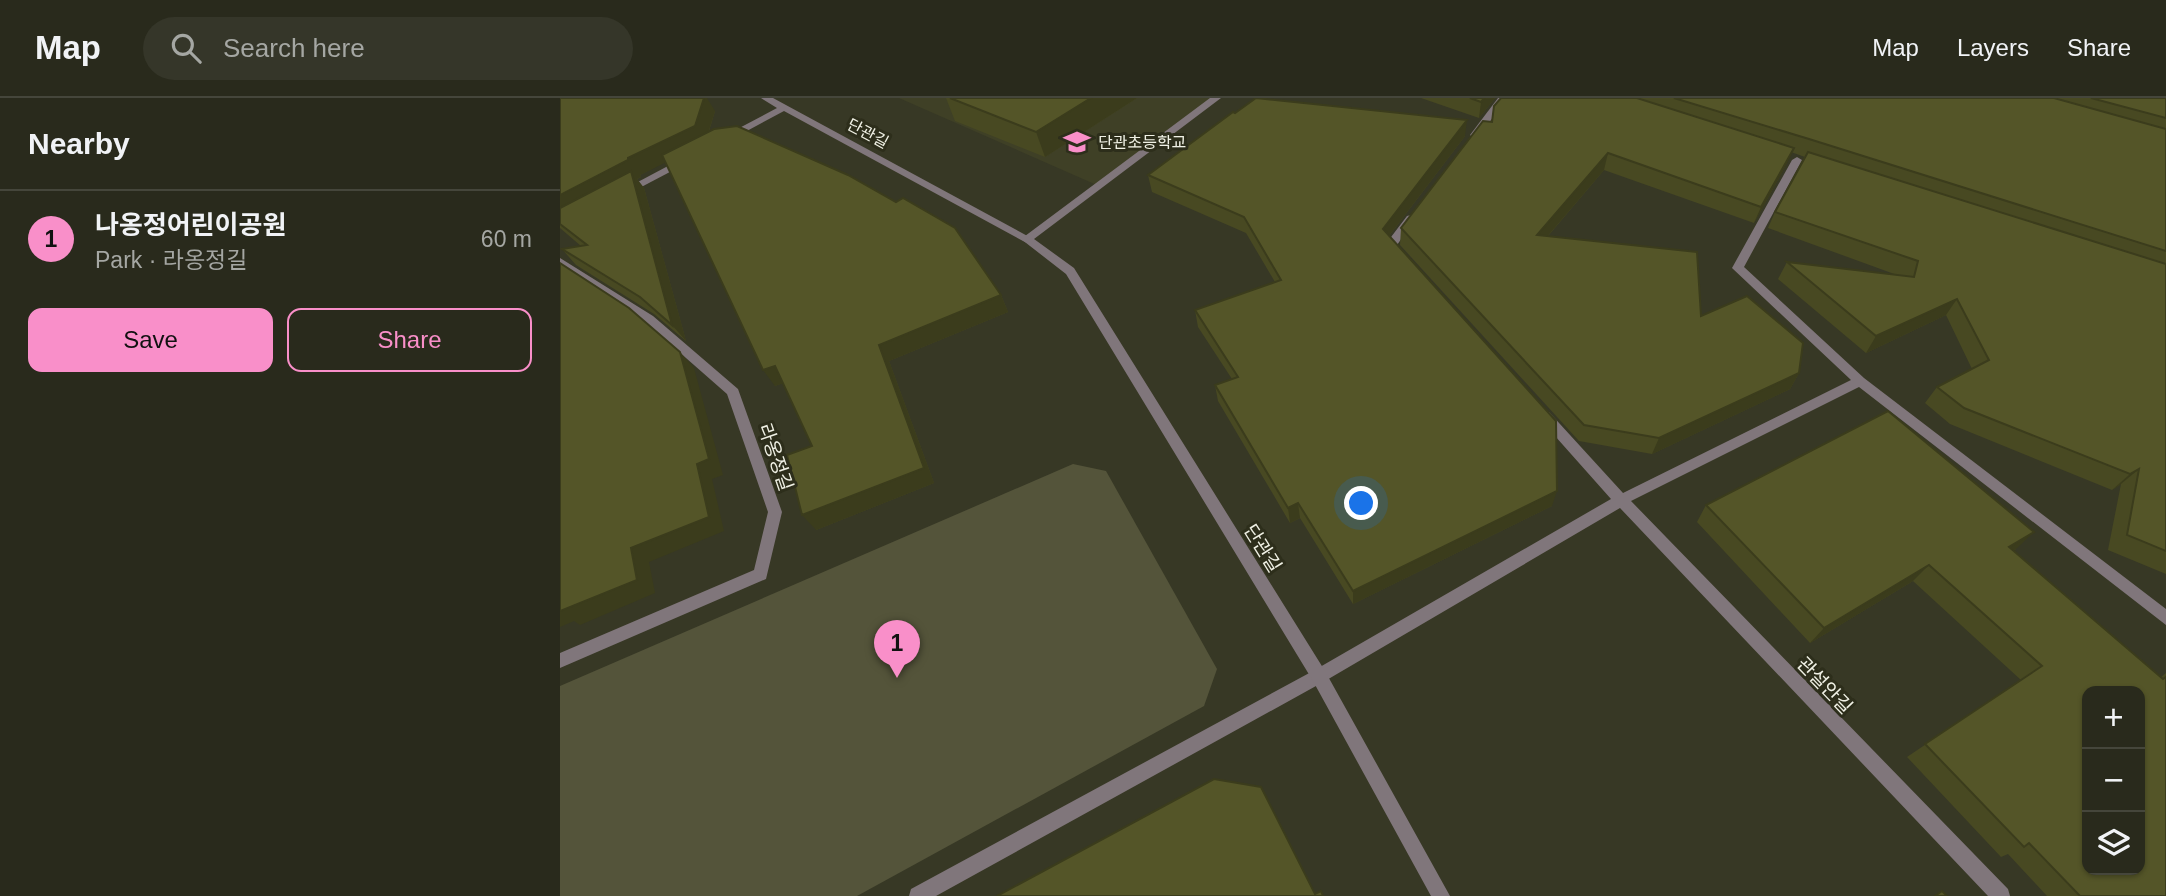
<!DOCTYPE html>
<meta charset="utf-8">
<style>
body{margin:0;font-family:Helvetica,"Noto Sans KR",sans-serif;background:#353629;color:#f1f3f6}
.controls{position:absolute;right:21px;bottom:21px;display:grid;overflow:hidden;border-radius:14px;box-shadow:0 2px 5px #0004}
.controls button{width:63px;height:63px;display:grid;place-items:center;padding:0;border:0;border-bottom:2px solid #45463b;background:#292a1c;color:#f1f3f6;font:35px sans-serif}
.you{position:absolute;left:802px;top:406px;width:24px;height:24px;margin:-18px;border:5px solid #fff;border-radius:50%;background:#1a73e8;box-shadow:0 0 0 10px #1a73e833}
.badge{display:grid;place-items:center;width:46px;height:46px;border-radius:50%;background:#f98fc9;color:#111;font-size:23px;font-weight:700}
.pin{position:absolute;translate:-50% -58px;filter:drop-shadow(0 2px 4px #0008)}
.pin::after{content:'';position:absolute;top:37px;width:24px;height:21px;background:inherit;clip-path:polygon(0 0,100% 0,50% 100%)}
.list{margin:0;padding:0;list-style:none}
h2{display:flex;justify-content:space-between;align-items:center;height:91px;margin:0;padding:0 28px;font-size:30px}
h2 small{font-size:23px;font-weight:400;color:#a5a7a3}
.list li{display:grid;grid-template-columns:46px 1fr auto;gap:21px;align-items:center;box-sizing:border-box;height:98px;padding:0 28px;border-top:2px solid #45463b}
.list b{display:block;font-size:26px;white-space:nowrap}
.list p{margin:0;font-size:23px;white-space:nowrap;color:#a5a7a3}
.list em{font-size:23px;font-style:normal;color:#a5a7a3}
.actions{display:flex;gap:14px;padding:21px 28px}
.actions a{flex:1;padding:16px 0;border:2px solid #f98fc9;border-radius:14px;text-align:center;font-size:24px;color:#f98fc9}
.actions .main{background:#f98fc9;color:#111}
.icon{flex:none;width:38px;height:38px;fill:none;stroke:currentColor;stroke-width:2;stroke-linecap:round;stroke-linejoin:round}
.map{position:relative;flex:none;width:1606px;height:798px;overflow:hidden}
header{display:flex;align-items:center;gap:42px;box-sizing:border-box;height:98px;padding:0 35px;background:#292a1c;border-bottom:2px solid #45463b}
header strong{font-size:33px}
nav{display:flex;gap:38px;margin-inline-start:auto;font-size:24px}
.search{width:490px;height:63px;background:#353629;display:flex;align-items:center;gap:18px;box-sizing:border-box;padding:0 24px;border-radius:38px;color:#a5a7a3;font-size:26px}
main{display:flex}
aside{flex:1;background:#292a1c}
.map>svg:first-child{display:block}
</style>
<header>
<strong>Map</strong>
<div class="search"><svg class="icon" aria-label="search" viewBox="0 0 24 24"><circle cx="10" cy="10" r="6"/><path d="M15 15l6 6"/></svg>Search here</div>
<nav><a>Map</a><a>Layers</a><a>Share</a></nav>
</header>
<main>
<aside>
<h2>Nearby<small></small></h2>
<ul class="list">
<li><span class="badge">1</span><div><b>나옹정어린이공원</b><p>Park · 라옹정길</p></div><em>60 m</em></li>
</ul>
<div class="actions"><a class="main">Save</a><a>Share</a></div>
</aside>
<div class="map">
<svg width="1606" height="798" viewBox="0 0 1606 798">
<rect width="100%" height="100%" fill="#373825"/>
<polygon fill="#3f4026" points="339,0 654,0 539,88"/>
<polygon fill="#54543a" points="513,366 546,373 657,571 644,608 297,798 0,798 0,588"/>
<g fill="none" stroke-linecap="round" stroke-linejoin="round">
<g fill="#80767b" fill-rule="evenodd">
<polygon points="201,0 213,0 473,141 467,145 463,143 224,13 172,41 166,41 166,37 217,10"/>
<polygon points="938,0 948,0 918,39 912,39 910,37"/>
<polygon points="1237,59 1242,62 1184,169 1304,280 1606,511 1606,527 1299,289 1071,403 1448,791 1450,798 1428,798 1060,410 765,583 376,798 349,798 351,791 753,573 1051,401 979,320 977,317 979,314 989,314 1063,395 1291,282 1172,170 1232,62"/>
<polygon points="123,60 128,63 127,65 68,96 60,96 59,94"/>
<polygon points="851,117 856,120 837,147 846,156 844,159 836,159 825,147 847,118"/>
<polygon points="0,160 93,218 178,291 222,414 206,481 0,570 0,555 194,472 208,414 167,296 85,224 0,169"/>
</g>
<polygon fill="#80767b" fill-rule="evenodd" points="650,0 661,0 474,141 514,170 765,573 890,798 871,798 753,583 506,176 461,141"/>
</g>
<g fill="#484922">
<polygon points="0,0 155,13 149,33 441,197 448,214 329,263 374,385 256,432 252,348 223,285 215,288 105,64 80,77 81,79 77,81 84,90 126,243 94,216 16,167 2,151 21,148 0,130"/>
<polygon points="386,0 577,0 485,59 395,23"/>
<polygon points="861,0 935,0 919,20"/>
<polygon points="941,0 1606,0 1606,476 1548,452 1561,386 1552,392 1390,326 1365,305 1377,289 1412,271 1386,217 1306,255 1218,181 1227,164 1337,177 1208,130 1215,114 1245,59 1231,54 1226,67 1194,125 1044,72 988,138 1141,218 1239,275 1230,291 1092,356 1019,343 840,147 841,130 932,24"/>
<polygon points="675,15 905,38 829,138 992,408 793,506 740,420 730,425 658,303 655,287 672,281 638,229 635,212 715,184 686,135 592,94 588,77"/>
<polygon points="1146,407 1456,451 1453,453 1601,579 1606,575 1606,798 1487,798 1448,756 1441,759 1347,659 1461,582 1353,483 1250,545 1137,424"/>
</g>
<g fill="#3b3c1c">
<polygon points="144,0 147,0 155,13 145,45 80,77 81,79 77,81 84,90 126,243 112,227 0,121 0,97 68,60"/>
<polygon points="531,0 577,0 485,59 476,34"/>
<polygon points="924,0 935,0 919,20 921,4"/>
<polygon points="907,22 905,38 822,147 823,131"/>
<polygon points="1234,50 1226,67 1194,125 1201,109"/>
<polygon points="1048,55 1044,72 974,154 977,137"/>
<polygon points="441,197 448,214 329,263 374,385 256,432 242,417 319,247"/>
<polygon points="1397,201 1386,217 1306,255 1316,238"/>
<polygon points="120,254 134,270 163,377 152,381 164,433 89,464 95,495 20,527 14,523 0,529 0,508 71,450 137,366"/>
<polygon points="215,268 227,284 215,288 203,272"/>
<polygon points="1239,275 1230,291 1092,356 1099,340"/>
<polygon points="1579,371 1561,386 1552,392 1570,376"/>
<polygon points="997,393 992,408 793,506 793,493"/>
<polygon points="738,405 740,420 730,425 728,410"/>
<polygon points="1474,434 1456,451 1431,466 1449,449"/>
<polygon points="1369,467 1353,483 1250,545 1264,530"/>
</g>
<g fill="#545528" stroke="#3b3c1c" stroke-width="2" fill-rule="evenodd">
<polygon points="0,0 144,0 135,28 68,60 68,62 0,97"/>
<polygon points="390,0 531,0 476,34"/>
<polygon points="696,0 907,22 823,131 996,323 997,393 793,493 738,405 728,410 655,287 678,279 635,212 721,182 684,119 588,77 673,14 675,15"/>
<polygon points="910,0 924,0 921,4"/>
<polygon points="941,0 1077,0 1234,50 1201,109 1048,55 977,137 1137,154 1141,218 1187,198 1243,245 1239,275 1099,340 1024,327 841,130 923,23 932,24 934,8"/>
<polygon points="1114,0 1494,0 1606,31 1606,153 1249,41"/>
<polygon points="1531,0 1606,0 1606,20"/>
<polygon points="177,28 288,77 336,104 343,100 395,130 441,197 319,247 364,370 242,417 227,357 252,348 215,268 203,272 102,57 154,31"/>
<polygon points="1248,54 1606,166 1606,453 1567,437 1579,371 1570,376 1404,310 1377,289 1429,262 1397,201 1316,238 1227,164 1354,179 1358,163 1215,114"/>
<polygon points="71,73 112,227 80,199 2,151 27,147 0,126 0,110"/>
<polygon points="0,165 69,210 120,254 149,361 137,366 149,419 71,450 77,482 0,513"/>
<path d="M1328,313L1474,434L1449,449L1603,581L1606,579V798H1520L1469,745L1464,749L1365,646L1482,568L1369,467L1264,530L1146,407ZM1527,593H1580V772H1527Z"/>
<polygon points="654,681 701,689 755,796 761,793 763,798 437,798"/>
<polygon points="1382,793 1387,798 1375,798"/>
</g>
<defs>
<symbol id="school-bare" viewBox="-9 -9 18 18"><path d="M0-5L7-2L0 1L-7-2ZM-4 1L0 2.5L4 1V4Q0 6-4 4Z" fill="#f98fc9" stroke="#2d2e1b" stroke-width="2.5" paint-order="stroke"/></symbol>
</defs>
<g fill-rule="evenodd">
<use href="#school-bare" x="498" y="25" width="38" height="38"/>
</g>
<g text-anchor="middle" stroke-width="6" stroke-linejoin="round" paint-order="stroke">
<g font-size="16" fill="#f0f1e5" stroke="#2d2e1b">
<text transform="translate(308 35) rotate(28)" y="6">단관길</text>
</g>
<g font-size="16" fill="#f0f1e5" stroke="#2d2e1b" text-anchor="start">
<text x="538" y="50">단관초등학교</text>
</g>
<g font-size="19" fill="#f0f1e5" stroke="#2d2e1b">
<text transform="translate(216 359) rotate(71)" y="7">라옹정길</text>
<text transform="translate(703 450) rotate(58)" y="7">단관길</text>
<text transform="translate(1265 587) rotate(46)" y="7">관설안길</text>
</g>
</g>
</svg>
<div class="controls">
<button>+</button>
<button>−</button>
<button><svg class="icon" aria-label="layers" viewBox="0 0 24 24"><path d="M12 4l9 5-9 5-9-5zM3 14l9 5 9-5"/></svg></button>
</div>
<div class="you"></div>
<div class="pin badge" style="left:337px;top:580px">1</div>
</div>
</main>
